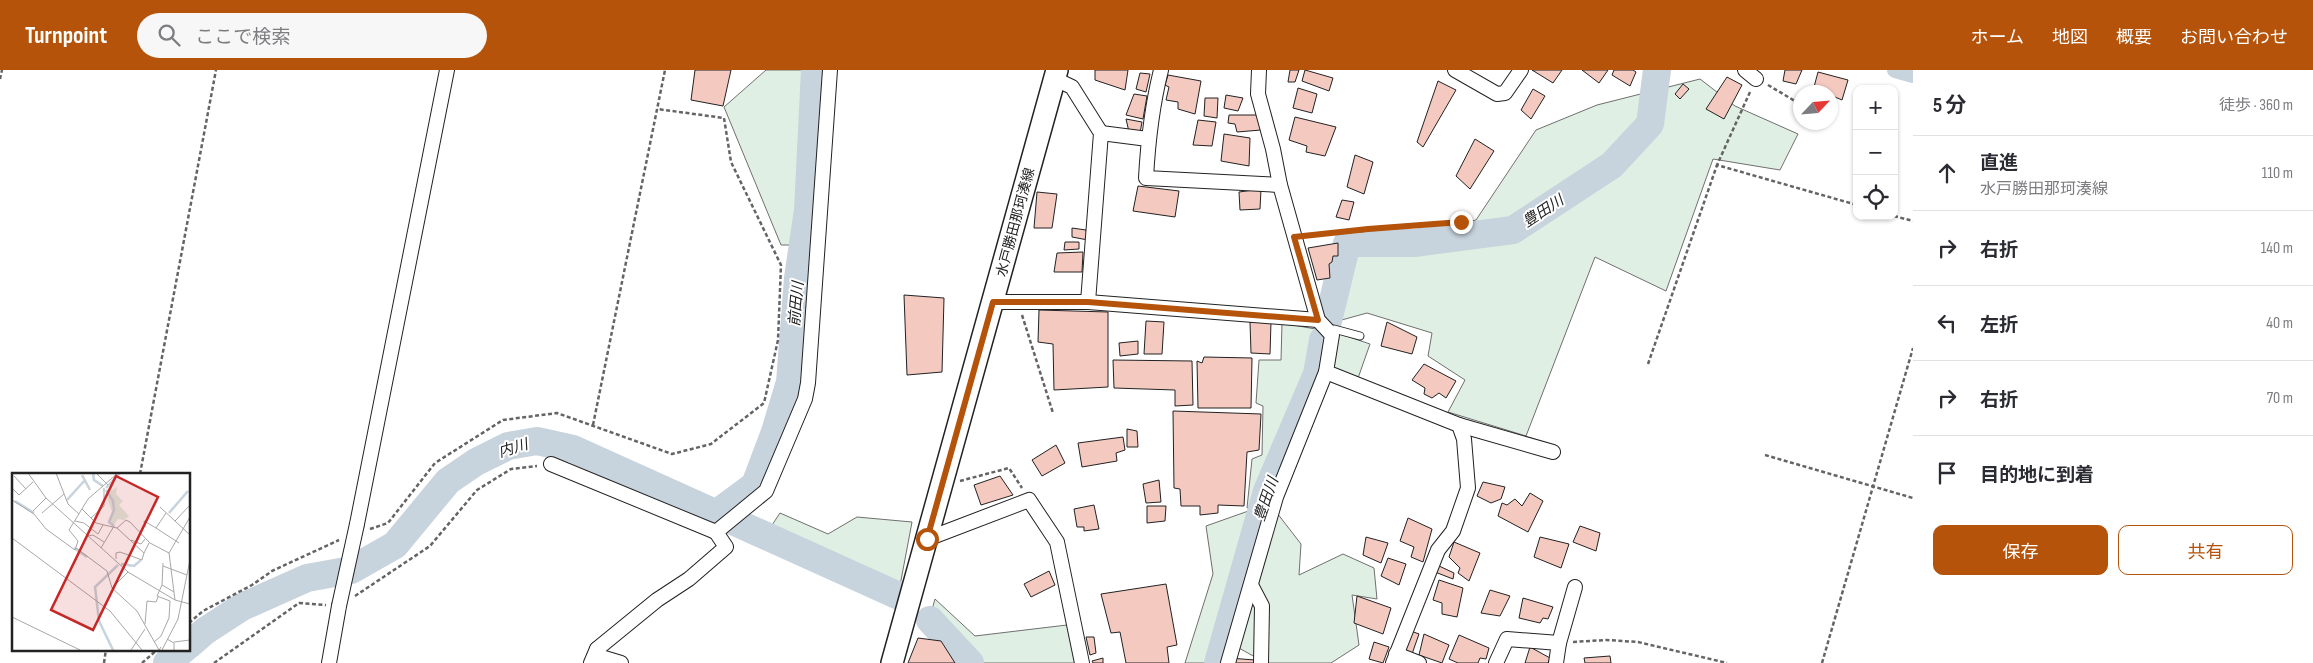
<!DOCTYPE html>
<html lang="ja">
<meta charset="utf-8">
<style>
body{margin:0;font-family:"Sofia Sans Condensed","Noto Sans JP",sans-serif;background:#f7f7f7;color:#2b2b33}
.controls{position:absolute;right:15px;top:15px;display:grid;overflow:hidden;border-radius:10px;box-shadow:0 1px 4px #0004}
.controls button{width:45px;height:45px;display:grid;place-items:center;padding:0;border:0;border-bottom:1px solid #e1e1e2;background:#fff;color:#2b2b33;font:25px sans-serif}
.compass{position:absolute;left:1793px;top:15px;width:45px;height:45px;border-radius:50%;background:#fff;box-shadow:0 1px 4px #0004;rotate:64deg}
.stop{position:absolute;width:15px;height:15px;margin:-11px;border:4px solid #b45309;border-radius:50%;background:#fff}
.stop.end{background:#b45309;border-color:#fff;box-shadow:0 1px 5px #0008}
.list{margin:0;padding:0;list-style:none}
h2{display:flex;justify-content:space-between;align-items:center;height:65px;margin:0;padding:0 20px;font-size:21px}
h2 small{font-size:16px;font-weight:400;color:#7c7c81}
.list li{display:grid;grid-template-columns:32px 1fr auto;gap:15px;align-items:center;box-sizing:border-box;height:75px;padding:0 20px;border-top:1px solid #e1e1e2}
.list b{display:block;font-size:19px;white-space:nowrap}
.list p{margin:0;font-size:16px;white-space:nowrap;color:#7c7c81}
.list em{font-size:16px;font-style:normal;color:#7c7c81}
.actions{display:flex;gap:10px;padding:15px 20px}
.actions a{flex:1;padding:11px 0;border:1px solid #b45309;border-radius:10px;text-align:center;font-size:18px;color:#b45309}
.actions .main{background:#b45309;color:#fff}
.icon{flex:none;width:28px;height:28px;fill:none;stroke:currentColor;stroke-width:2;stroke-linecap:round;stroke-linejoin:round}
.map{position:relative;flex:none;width:1913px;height:593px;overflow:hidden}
header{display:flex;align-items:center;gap:30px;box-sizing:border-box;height:70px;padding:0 25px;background:#b45309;color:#fff}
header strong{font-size:24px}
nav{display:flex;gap:28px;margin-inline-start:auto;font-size:18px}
.search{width:350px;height:45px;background:#f7f7f7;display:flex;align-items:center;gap:12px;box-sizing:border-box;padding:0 18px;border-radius:28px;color:#7c7c81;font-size:19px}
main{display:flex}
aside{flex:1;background:#fff}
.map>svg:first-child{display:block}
</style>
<header>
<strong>Turnpoint</strong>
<div class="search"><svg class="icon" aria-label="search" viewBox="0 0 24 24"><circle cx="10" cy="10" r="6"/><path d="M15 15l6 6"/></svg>ここで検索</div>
<nav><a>ホーム</a><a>地図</a><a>概要</a><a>お問い合わせ</a></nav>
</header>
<main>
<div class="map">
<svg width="1913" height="593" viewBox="0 0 1913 593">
<rect width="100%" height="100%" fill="#fff"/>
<g fill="#e0efe3" stroke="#6f6f6f">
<polygon points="766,0 809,0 797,175 781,175 724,37"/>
<polygon points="1700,9 1735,36 1798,64 1780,100 1713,89 1666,221 1595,187 1526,366 1448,342 1465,310 1428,286 1432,263 1367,243 1338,251 1355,181 1476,150 1536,60 1597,35"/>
<polygon points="1282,253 1321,260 1314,302 1256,434 1247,438 1252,389 1262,385 1263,336 1256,333 1259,290 1281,290"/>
<polygon points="1337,263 1370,274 1357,311 1331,299"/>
<polygon points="1254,439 1238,504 1212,593 1185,593 1213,504 1206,456"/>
<polygon points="780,443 828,464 857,447 912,452 899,521 770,458"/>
<polygon points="1277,443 1301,474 1299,505 1343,484 1374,498 1377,529 1352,525 1359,575 1331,593 1266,593 1237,577"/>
<polygon points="935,529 975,566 1067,555 1076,593 977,593 931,543"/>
</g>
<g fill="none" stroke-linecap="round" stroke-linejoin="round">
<polyline stroke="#c7d3dd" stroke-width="16" points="1895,0 1913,5"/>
<g stroke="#c7d3dd" stroke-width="28">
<polyline points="1328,251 1347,173 1414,173 1513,160 1612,95 1650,54 1657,0"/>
<polyline points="717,443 755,415 775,362 790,312 798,208 808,140 815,0"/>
<polyline points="930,550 970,593"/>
<polyline points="189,575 205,561 242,537 307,508 351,500 395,475 448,411 476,392 508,376 537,371 573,379 899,526"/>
<polyline points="167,593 184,579"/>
<polyline points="1218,593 1267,421 1317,304 1323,270"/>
</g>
</g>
<g fill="#f3c9c0" stroke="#222">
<polygon points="695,0 731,0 723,36 691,30"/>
<polygon points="1095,0 1128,0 1125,20 1095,10"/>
<polygon points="1290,0 1299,0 1295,12 1288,12"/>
<polygon points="1305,0 1333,8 1329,21 1302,11"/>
<polygon points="1532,0 1562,0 1553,13"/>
<polygon points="1582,0 1608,0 1599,13"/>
<polygon points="1614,0 1633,0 1636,2 1630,16 1612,5"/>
<polygon points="1785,0 1802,0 1796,14 1783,11"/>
<polygon points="1818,2 1848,10 1842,30 1830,25 1830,22 1814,17"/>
<polygon points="1140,3 1150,4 1146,22 1136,19"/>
<polygon points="1168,5 1201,11 1195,44 1178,39 1178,32 1166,30 1169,17 1165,15"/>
<polygon points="1727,7 1742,15 1724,49 1706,39"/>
<polygon points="1438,11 1456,20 1423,77 1417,72"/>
<polygon points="1683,14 1689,19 1680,29 1675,24"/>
<polygon points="1298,18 1317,24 1312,43 1293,38"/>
<polygon points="1533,19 1545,26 1531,49 1521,40"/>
<polygon points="1134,24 1147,26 1143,49 1126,45"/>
<polygon points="1226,25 1243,28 1238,41 1224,38"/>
<polygon points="1205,28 1218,28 1217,48 1204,46"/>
<polygon points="1229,45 1257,45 1261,60 1237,62 1235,54 1228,53"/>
<polygon points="1295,47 1336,57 1325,86 1306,82 1307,76 1289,70"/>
<polygon points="1126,49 1142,52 1140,63 1129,62"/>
<polygon points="1198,50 1216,52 1212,76 1193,75"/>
<polygon points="1224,64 1250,68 1249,96 1221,91"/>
<polygon points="1475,69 1494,81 1470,119 1456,106"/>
<polygon points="1355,85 1373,92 1364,124 1347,117"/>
<polygon points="1138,116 1179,121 1175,147 1133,141"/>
<polygon points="1261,119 1260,139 1240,140 1239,122"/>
<polygon points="1037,122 1057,124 1052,158 1034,158"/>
<polygon points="1342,130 1354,132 1349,150 1336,147"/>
<polygon points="1072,158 1086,160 1088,170 1072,167"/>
<polygon points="1065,172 1079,172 1079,179 1064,180"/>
<polygon points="1338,173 1338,186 1333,186 1332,192 1329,194 1330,208 1317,210 1308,178"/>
<polygon points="1083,182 1082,202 1054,202 1057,183"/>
<polygon points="904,225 944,228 942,302 907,305"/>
<polygon points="1039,240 1108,242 1108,317 1054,320 1053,274 1038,272"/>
<polygon points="1146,251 1164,252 1162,284 1144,284"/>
<polygon points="1250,252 1271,252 1270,284 1251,283"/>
<polygon points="1387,252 1417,267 1412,284 1381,276"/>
<polygon points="1138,271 1138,284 1120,286 1119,273"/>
<polygon points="1204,287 1252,288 1251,338 1198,338 1197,291 1202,293"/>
<polygon points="1113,290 1192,291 1193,335 1175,336 1175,320 1114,318"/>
<polygon points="1424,294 1456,311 1446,328 1439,323 1432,328 1424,324 1425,318 1412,310"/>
<polygon points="1173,341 1261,344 1259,380 1247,382 1244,436 1218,435 1218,443 1200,445 1200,436 1181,436 1180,419 1174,418"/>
<polygon points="1127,359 1137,361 1138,377 1127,377"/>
<polygon points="1123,367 1125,380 1116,383 1117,391 1082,397 1078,373"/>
<polygon points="1056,375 1065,393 1042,406 1032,390"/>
<polygon points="1000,406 1013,425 981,435 974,415"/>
<polygon points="1159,410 1161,432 1146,433 1143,414"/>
<polygon points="1483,412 1505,417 1501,429 1491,433 1477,426"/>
<polygon points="1530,423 1543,431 1528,462 1498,446 1502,433 1507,435 1515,429 1522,436"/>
<polygon points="1094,435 1099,459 1084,461 1084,457 1077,457 1074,439"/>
<polygon points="1147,436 1166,436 1165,451 1147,453"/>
<polygon points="1408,448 1432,459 1423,492 1411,487 1414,477 1400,471"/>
<polygon points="1580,456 1600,463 1596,481 1573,472"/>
<polygon points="1366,467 1388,473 1381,493 1363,485"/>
<polygon points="1540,467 1569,474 1561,498 1534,487"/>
<polygon points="1454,472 1480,483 1469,511 1458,503 1460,498 1449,487"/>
<polygon points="1388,488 1406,494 1399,515 1381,506"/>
<polygon points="1437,495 1454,503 1453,509 1435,502"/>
<polygon points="1049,501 1055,515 1031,527 1024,514"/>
<polygon points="1439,510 1463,518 1457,547 1442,544 1442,533 1433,530"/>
<polygon points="1166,514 1177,575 1167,577 1169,593 1126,593 1120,562 1111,563 1101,524"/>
<polygon points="1490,520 1510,526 1500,546 1481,543"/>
<polygon points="1357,526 1391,538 1383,564 1354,553"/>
<polygon points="1523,528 1553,537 1548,549 1543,548 1540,553 1519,548"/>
<polygon points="1411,561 1419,564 1412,584 1401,582"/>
<polygon points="1424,564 1449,575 1442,593 1419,585"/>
<polygon points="1459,565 1489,578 1486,589 1480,588 1478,593 1458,593 1449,589"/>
<polygon points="1086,567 1094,567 1096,583 1090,585"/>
<polygon points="918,568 941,571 955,593 908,593"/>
<polygon points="1374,572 1389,577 1383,593 1369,589"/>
<polygon points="1530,577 1550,588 1548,593 1525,593"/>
<polygon points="1610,586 1611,593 1585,593 1584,588"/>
<polygon points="1103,588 1103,593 1093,593 1092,591"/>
<polygon points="1229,588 1255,590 1255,593 1230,593"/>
</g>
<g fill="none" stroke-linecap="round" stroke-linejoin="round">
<defs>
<polyline id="service" points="1330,262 1334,259 1360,266"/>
<g id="minor">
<path d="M1161,0C1152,36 1148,71 1146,108L1280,115"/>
<polyline points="1259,0 1258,24 1273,79 1280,115 1318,250 1332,265 1326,302 1459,355 1464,369 1468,418 1453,461 1438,480 1393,593"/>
<polyline points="1455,0 1497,24 1505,23 1521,0"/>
<polyline points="1745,0 1756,9"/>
<polyline points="1055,9 1072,17 1101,63 1088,232"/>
<polyline points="1101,63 1148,69"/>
<polyline points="993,232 1088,232 1318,250"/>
<polyline points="1459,355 1553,382"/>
<polyline points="551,394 716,462"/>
<polyline points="357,454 447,0"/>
<polyline points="927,469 1029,430 1057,472 1082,593"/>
<polyline points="1251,515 1262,536 1261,593"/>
<polyline points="1559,573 1575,517"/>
<polyline points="597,579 601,587 621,593"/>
<polyline points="1396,584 1419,593"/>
<polyline points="329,593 339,536"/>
<polyline points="591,593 597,579 657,530 689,509 726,477 716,462 766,421 805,329 808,313 830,0"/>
<polyline points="1228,593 1276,427 1326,302"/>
<polyline points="1496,593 1507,569 1559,573 1556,593"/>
</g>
<polyline id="primary" points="892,593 1057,0"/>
</defs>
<use href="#service" stroke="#222" stroke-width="9"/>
<use href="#minor" stroke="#222" stroke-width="16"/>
<use href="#primary" stroke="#222" stroke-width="24"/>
<g stroke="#646464" stroke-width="2.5" stroke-dasharray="4 2.5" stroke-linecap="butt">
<polyline points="0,9 2,0"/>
<polyline points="1768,15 1800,34"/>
<polyline points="1750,22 1717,95 1857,135"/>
<polyline points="1894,146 1913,151"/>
<polyline points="1308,166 1461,152"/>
<polyline points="1022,245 1053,343"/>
<polyline points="1648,294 1717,95"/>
<polyline points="593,355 665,0"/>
<polyline points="1765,385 1913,428"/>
<polyline points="140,404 216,0"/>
<polyline points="960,411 1009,398 1022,418"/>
<polyline points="370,459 388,453 435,393 503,350 557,343 672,384 711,374 764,333 778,270 781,195 731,92 724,48 657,39"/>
<polyline points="355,526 430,476 477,420 511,399 537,396"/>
<polyline points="189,553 203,541 252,515 272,501 339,470"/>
<polyline points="1573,572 1606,570 1638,572 1727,593"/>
<polyline points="104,593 106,579"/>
<polyline points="142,593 158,579"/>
<polyline points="214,593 299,533 326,535"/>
<polyline points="1822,593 1913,278"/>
</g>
<use href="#service" stroke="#fff" stroke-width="7"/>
<use href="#minor" stroke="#fff" stroke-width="14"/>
<use href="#primary" stroke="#fff" stroke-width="21"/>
<defs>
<polyline id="minor-bridge" points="339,536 357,454"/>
</defs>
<use href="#minor-bridge" stroke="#222" stroke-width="16" stroke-linecap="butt"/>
<use href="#minor-bridge" stroke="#fff" stroke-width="14"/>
</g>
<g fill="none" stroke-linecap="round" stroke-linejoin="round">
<polyline stroke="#b45309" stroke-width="6" points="927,469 993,232 1088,232 1318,250 1294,167 1368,159 1461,152"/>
</g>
<g text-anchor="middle" stroke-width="4" stroke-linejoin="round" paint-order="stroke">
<g font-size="14" fill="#222" stroke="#fff">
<text transform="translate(1015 152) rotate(-75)" y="5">水戸勝田那珂湊線</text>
</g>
<g font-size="15" font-style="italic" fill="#222" stroke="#fff">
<text transform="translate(1543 141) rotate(-33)" y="5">豊田川</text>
<text transform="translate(796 234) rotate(-85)" y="5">前田川</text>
<text transform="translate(513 378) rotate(-17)" y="5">内川</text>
<text transform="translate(1266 429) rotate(-71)" y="5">豊田川</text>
</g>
</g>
<g transform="translate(12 403)">
<rect width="178" height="178" fill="#fff"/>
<path d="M105,14L104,21L111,28L107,32L117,43L112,47L106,46L102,52L98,48L100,39L96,27L98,19Z" fill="#e0efe3"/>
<path fill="none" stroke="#c7d3dd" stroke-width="2.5" d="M81,0L82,7L91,13M70,2L78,17M94,15L108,0M94,17L101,28L102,37L97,49L102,53M55,27L73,7M3,28L22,40M157,40L176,18M62,75L75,84M109,91L122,93L129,87M101,177L87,148L83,114L106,92"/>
<path fill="none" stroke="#a7a7a7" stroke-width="1" d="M16,0L34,25L116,99L163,127L178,131M44,0L56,31L67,41M84,0L96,12M2,3L14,16M0,15L7,22L21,9M0,27L22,41L34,56L63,77L66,68L57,57L76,26L106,0M148,34L178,62M70,36L84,50L105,55L114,47L118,49L138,70L157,80M21,38L34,25M30,40L52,21M154,40L144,55L167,70M79,45L92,33V15M63,48L72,50L86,61L91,52M163,48L178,32M133,54L132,48L144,55M105,55L132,80L137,70M76,63L81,62L92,69M0,65L98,138L130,177M119,67L129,71L133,66M64,75L95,98L100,115L125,138L147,177L149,174M89,75L102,53M104,86V80L108,79L130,87L132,80M151,90L150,112L162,119M151,93L175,102M100,115L116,99M163,127L157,80L178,44M0,144L68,177M133,151L135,128L144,129L146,124M155,166L162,170V177M142,169L149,163L157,145L158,128L145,123L150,112M162,169L178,167M119,177L133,156M150,177L166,146L178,87"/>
<path fill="#c62828" fill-opacity="0.15" stroke="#c62828" stroke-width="2.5" d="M104,3L146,24L81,157L39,137Z"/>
<rect width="178" height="178" fill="none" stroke="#222" stroke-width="2.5"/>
</g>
</svg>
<div class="controls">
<button>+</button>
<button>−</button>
<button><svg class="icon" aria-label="locate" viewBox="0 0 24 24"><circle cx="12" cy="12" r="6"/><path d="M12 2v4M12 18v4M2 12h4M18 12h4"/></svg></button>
</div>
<svg class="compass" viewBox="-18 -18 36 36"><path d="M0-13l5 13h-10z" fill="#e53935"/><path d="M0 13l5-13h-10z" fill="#7c7c81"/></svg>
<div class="stop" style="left:927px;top:469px"></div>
<div class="stop end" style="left:1461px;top:152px"></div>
</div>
<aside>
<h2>5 分<small>徒歩 · 360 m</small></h2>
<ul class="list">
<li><svg class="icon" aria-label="ahead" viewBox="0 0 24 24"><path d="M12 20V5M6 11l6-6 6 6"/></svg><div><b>直進</b><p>水戸勝田那珂湊線</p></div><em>110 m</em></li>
<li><svg class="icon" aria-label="right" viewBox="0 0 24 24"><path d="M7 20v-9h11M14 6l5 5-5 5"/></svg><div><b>右折</b></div><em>140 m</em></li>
<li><svg class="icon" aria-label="left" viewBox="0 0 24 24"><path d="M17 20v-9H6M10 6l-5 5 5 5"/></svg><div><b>左折</b></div><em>40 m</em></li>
<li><svg class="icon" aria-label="right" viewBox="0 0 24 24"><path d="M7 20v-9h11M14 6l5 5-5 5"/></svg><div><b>右折</b></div><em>70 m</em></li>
<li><svg class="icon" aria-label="arrive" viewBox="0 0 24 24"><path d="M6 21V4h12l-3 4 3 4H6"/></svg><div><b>目的地に到着</b></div></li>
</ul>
<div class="actions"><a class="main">保存</a><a>共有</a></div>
</aside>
</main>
